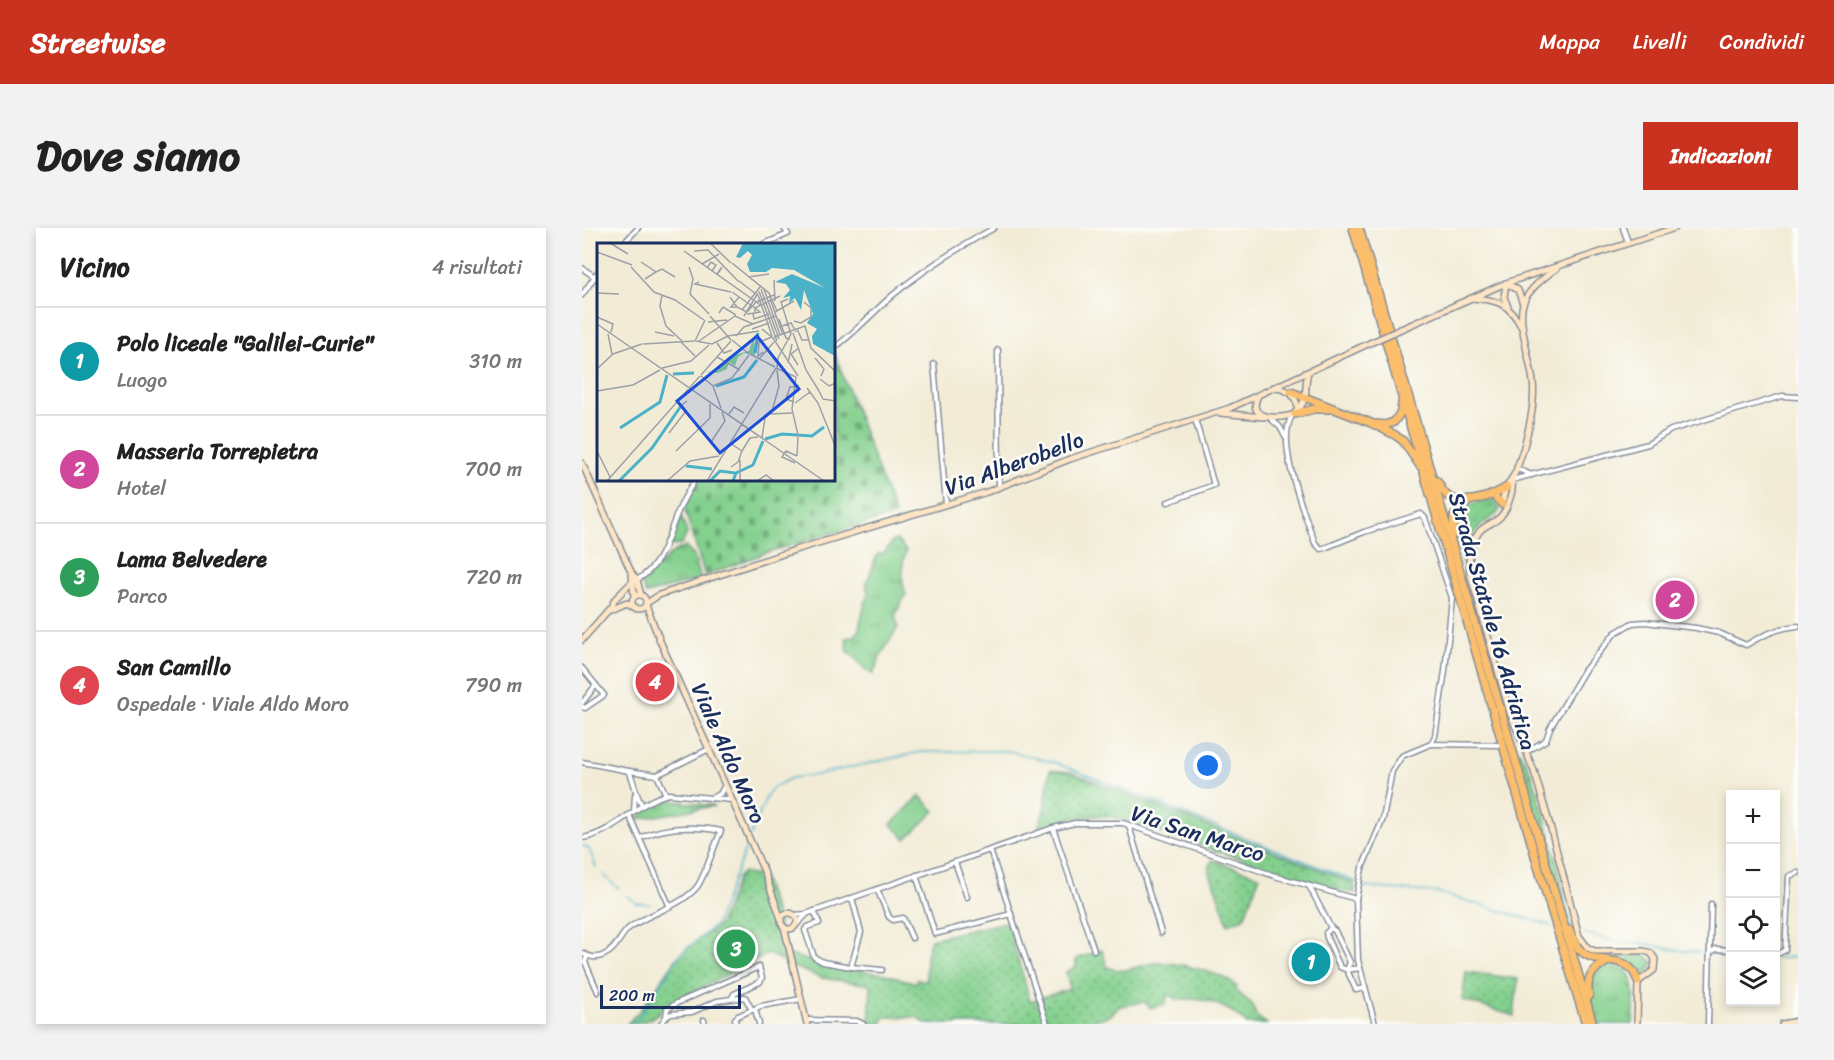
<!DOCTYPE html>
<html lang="it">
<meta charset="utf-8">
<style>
body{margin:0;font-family:Sriracha,sans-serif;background:#f2f2f2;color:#222}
.controls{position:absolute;right:18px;bottom:18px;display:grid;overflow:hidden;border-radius:0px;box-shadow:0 3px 9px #0003}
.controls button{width:54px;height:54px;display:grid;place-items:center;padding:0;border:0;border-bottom:2px solid #e0e0e0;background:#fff;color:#222;font:30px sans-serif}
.scale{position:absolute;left:18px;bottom:15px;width:141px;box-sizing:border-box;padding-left:6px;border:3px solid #1b2f5e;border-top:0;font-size:16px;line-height:21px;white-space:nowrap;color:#1b2f5e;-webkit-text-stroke:4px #fdfcf7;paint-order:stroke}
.you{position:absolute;left:626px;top:538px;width:21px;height:21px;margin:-15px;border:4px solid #fff;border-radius:50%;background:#1a73e8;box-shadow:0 0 0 9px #1a73e833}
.badge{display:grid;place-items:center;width:39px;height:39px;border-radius:50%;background:#c8321e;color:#fff;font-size:20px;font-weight:700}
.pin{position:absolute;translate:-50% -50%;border:3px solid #fff;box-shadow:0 2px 6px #0006}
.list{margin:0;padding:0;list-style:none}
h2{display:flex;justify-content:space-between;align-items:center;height:78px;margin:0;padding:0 24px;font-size:26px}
h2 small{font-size:20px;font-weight:400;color:#767676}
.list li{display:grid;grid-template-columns:39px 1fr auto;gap:18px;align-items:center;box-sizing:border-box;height:108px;padding:0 24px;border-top:2px solid #e0e0e0}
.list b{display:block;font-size:22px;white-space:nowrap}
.list p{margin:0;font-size:20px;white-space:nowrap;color:#767676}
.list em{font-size:20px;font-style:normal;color:#767676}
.icon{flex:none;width:33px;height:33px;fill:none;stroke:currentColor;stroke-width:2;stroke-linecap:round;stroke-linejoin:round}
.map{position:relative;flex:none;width:1216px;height:796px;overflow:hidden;border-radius:0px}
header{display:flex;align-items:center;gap:36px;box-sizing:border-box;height:84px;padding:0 30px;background:#c8321e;color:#fff}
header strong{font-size:28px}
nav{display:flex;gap:33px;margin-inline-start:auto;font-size:21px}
.intro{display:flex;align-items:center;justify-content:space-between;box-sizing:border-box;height:144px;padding:0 36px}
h1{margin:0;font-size:42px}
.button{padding:15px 27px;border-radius:0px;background:#c8321e;color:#fff;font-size:21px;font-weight:700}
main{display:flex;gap:36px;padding:0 36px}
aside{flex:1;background:#fff;border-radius:0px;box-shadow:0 3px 9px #0003}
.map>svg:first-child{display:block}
</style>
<header>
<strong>Streetwise</strong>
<nav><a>Mappa</a><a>Livelli</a><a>Condividi</a></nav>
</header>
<div class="intro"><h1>Dove siamo</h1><a class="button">Indicazioni</a></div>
<main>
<aside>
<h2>Vicino<small>4 risultati</small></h2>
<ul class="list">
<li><span class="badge" style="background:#0f9aa8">1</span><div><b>Polo liceale &quot;Galilei-Curie&quot;</b><p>Luogo</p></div><em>310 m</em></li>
<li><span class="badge" style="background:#d1479c">2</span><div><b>Masseria Torrepietra</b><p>Hotel</p></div><em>700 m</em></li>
<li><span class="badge" style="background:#2e9e5b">3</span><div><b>Lama Belvedere</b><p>Parco</p></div><em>720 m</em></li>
<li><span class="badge" style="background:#e0444e">4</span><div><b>San Camillo</b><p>Ospedale · Viale Aldo Moro</p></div><em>790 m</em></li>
</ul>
</aside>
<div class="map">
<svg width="1216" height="796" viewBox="0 0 1216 796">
<defs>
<pattern id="grass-tufts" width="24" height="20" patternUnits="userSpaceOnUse" patternTransform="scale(1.5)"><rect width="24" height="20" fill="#84d08e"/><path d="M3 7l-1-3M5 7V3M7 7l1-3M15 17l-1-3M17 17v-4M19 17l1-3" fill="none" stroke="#6ba977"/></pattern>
<pattern id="cemetery-stones" width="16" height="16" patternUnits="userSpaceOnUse" patternTransform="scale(1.5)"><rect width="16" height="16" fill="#84d08e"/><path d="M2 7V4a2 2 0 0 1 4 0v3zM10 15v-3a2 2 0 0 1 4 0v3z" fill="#6ba977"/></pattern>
<pattern id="park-dots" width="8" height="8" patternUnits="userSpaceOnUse" patternTransform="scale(1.5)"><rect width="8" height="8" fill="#84d08e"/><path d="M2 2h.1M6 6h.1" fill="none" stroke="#6ba977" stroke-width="1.8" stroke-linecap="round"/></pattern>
</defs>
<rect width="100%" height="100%" fill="#fdfcf7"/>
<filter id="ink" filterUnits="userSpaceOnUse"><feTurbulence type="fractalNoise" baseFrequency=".0167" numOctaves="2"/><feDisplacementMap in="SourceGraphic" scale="12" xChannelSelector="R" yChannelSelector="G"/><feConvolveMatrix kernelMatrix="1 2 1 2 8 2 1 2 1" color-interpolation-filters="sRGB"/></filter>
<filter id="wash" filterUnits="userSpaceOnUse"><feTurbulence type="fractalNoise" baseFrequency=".008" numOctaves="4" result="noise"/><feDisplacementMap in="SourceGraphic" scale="24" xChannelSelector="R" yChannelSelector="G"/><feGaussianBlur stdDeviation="1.35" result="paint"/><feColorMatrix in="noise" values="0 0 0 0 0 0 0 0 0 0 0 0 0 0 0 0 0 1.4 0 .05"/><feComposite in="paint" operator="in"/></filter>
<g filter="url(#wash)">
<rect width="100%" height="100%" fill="#f2ecd7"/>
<g fill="url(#grass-tufts)" stroke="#508076" stroke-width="1.5">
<path d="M906,271L913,272L918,281C914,290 907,290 900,296C890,305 885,319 883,331L904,419L872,304C876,278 883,278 906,271Z"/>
<polygon points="99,288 105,305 100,316 91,318 87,316"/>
<path d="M315,312L324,323C320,333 319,357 324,366L313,388L316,399L299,427L291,446C277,440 278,431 266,424L264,410L273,408L276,404L286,364L284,354C290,345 290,336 296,326L302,325L311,313Z"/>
<polygon points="103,319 112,328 119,351 64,366 59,355 91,324"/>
<path d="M934,521C955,530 984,681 993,710C1010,735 1037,727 1063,727L1071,734L1067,743C1056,747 1051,736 1041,732C1030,727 1014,733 1003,725C998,721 993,710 989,705Z"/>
<polygon points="83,572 133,578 56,591 65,581"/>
<path d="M1026,737C1059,736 1052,774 1051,796H1016L1007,766L1012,746Z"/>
</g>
<polygon fill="url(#cemetery-stones)" stroke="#508076" stroke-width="1.5" points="252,124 313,287 186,324 123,348 102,279 117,252 252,252"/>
<g fill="url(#park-dots)" stroke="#508076" stroke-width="1.5">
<path d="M468,542L488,544L772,655L773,665L758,663L531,589C504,585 481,592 456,600L461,587Z"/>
<polygon points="630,632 678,648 662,690 646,696 627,642"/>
<path d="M161,644L169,647H180L194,686L205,726L249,739L303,746L334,755L335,751L344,753V727L349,711L424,694L427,698L448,773L488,761L484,744L494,739V731L520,722L525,739C544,747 552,738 571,735C590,733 643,744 655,759L654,763L670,776L674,788L685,796H665C645,777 621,768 593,772L592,768H585L584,776L568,780L563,774L538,778L529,787L502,796H344L334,789H302L300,796H287L289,757L240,750L209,738L205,739L201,733L186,726L84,778C73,790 61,796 45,796L61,779L95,730L105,720L138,696L156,649Z"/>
<polygon points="884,744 936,751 932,788 880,772"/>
</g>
<polygon fill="#84d08e" stroke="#508076" stroke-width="1.5" points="338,568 353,583 324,611 309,596"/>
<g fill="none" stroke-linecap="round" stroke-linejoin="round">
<g stroke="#4ab1c9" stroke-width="1.5">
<polyline points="169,607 185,567 192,559 209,550 234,547 338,524 427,523 474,535 775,654"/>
<polyline points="0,617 7,621 14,639"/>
<polyline points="21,646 37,661"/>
<polyline points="779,656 784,659 858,665 970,698"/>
<polyline points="44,667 54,675 68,676"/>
<polyline points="1002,705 1038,715 1059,715 1094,722 1148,728"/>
<polyline points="1194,730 1216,729"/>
<polyline points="49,796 55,792 98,727 134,696 165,617"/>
</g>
</g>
</g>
<g filter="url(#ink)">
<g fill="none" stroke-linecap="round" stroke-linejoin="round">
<defs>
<g id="street">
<polyline points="1041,0 1046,14"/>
<polyline points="41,16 56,0"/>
<polyline points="182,16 206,6 202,0"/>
<polyline points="0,40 16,51"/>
<polyline points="0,67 16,44"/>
<path d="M252,120C273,105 291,84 311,67C342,41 376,20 412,0"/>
<polyline points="416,122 417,259"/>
<polyline points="352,136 364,276"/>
<path d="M710,188C693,215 723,287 733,315L739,321L745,319L782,304L839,286L843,290L870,370L863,443L853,508L849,516L820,528L810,543L801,591L780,640L774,671"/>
<polyline points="689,191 698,199 704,210"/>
<polyline points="935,241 950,247"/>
<polyline points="930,252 1066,216 1089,202 1200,168 1216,169"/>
<polyline points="586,274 632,257 613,191"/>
<path d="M55,352C84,335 85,305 99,277C103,268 108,260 113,252"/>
<polyline points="0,440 22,467 3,480 0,479"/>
<polyline points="0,475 14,457"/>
<polyline points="849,516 917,517"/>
<path d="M944,524L964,512L968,500L1002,443L1033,405L1050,395L1063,394L1114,400L1137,405L1164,417C1179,408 1198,399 1216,398"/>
<path d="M0,534L47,543C53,555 53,566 60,577"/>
<polyline points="47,543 75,547 84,567"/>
<polyline points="75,547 127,521"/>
<polyline points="129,570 138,566 143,557"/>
<polyline points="52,583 53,567"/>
<polyline points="47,587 88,679"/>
<polyline points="547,598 579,705"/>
<polyline points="471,600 512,722"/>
<path d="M0,610C32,606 55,573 87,566L150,572"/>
<polyline points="408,622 465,796"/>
<polyline points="373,634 385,669"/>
<polyline points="334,647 353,706 429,686"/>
<polyline points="727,658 749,700 744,705 745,710 758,739 765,742 774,762 783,760"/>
<polyline points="295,661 307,689 311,692 321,690 330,710"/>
<polyline points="232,683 237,695 225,699 223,702 232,729 241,734 269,739 279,704 270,670"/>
<polyline points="212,687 224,686 471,600 493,595 541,595 696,649 774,671 776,732 793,796"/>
<polyline points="214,697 224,687"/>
<polyline points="749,700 753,703 768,734 765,742 778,740"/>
<polyline points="1129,724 1134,721 1148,722"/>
<polyline points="1194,724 1198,725 1203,722 1207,648 1216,645"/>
<path d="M0,725C6,729 15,731 22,727C34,722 38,708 47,700C68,684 97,680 115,659C123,648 132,618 139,603C112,598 83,598 58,610"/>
<polyline points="5,728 3,734 16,764"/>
<polyline points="269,739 300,742"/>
<polyline points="173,781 177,796"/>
<polyline points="84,789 85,781 95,775 177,739 180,750 178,754 152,766 150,770"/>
<polyline points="122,792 123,796"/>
<polyline points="224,792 275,793 281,796"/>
<polyline points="79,796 84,789 89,786 110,784 135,773 163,769 170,782"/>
<polyline points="154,796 153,791 156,788 179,778 219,771"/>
<polyline points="1126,796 1129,676"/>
</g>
<g id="secondary">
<path d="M890,70C917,72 927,75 940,100"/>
<polyline points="926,79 922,69 924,55 936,62 941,76"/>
<polyline points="819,101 924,55 1093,0"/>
<path d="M676,168C663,192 699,192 713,186L716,179C712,165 706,162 692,159"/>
<path d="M717,181C727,169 722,158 726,144"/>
<polyline points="638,185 682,189"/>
<polyline points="0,235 50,346 52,368"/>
<path d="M930,252C932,263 925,284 916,291C910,296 901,298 897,304C888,316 886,331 888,345L928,485L952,543L969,601L997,708L1006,720L1013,723H1062L1069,725L1073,731L1072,742L1056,754L1055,796"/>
<path d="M920,277C921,271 922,264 925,259C927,253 931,250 934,243C943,219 954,179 951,154C949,134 935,94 941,76C946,61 963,49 975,40"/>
<polyline points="51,347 55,352 59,367"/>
<circle cx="57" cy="374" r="7"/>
<polyline points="65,375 77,367 213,322 405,264 488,231 648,180 790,114"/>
<polyline points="64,377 78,413 182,643 199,691"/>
<polyline points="26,383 45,375 52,379"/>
<polyline points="0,412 29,379 33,371 51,353"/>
<circle cx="207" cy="693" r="8"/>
<polyline points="202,699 225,796"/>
<polyline points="1200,796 1216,793"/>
</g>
<g id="highway">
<polyline points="771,0 960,652 1004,796"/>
<polyline points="777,0 1011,796"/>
<polyline points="709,164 789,195 813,207 821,213 838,238"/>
<polyline points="713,186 732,181 748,181"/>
<polyline points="795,196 803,197 812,194 819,184 820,174"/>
<path d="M855,253C858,258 861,265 866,268C882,279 911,268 925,259"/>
<polyline points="910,266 920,276"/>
<polyline points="871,306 872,288 888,272"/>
<path d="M987,702C990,709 993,717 999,723C1018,740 1047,722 1056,754"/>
<path d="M1007,768C1003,750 1011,740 1027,733"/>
</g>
</defs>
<use href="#street" stroke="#868e9a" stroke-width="7"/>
<use href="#secondary" stroke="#868e9a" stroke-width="8"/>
<use href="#highway" stroke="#868e9a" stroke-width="10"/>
<use href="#street" stroke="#fff" stroke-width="4"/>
<use href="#secondary" stroke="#fde5c5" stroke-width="5"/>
<use href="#highway" stroke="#fabe6d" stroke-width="7"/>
<defs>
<polyline id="secondary-bridge" points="790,114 819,101"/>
</defs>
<use href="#secondary-bridge" stroke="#868e9a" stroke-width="8" stroke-linecap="butt"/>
<use href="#secondary-bridge" stroke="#fde5c5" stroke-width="5"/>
</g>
</g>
<g text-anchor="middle" stroke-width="5" stroke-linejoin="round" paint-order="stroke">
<g font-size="22" fill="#1b2f5e" stroke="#fdfcf7">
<text transform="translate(432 235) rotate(-20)" y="8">Via Alberobello</text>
<text transform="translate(911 393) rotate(74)" y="8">Strada Statale 16 Adriatica</text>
<text transform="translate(147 525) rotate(66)" y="8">Viale Aldo Moro</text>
<text transform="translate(616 605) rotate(18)" y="8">Via San Marco</text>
</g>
</g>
<g transform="translate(15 15)">
<rect width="238" height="238" fill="#f2ecd7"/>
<path d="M162,88L157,96L158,112L147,110L141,114L138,123L132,119L130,126L121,130L107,129L120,128L131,114L152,108L157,93Z" fill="#84d08e"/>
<path d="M146,0H238V113L216,101L215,93L220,86L210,80L216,71L207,47L204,67L198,55L192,60L193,53L186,55L193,47L189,41L178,39L195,31L228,45L197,27L175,25L169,29H153L150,21L155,12L151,8L143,15L139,14Z" fill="#4ab1c9"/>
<path fill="none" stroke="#4ab1c9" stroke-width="3" d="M158,110L161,90M76,131L97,130M119,143L147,134L160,117M23,185L63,159L70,132M168,196L185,191L215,193L227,184M89,223L115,226M22,238L55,205L84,163M113,238L123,228L138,230M136,238L139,230L156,222L166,198"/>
<path fill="none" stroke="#9ca0a7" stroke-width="1.5" d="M13,0L31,11M113,0L134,20M87,8L165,63M97,8L111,7L142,39M0,9L35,22M44,19L59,29L48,36M135,20L172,50L180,68M105,21L122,11M34,24L57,49L78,57L107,77M92,24L96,36L93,51L112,71M110,25L114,19L119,22L115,28M59,29L65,26L78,34M120,31L125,24L120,32M151,34L172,31M177,37L178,58M142,38L159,51M102,39L98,41L134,49M164,46L182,96M167,46L183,92M162,48L180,98M135,49L158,65L183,53M0,50L22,51M65,52L63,63L69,83L85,98M161,52L175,93M133,54L140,64L150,69L159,59L177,52M173,56L186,92M140,64H134L142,54M145,67L163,44M178,69L197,58M122,70L126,64L139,72M156,70L157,76L172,71M150,71L158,70V65L163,69L158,70M113,73L134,97M147,73L161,50M0,74L16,81L14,89M182,76L189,95L193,96M197,78L204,80L214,74V65L207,59M111,79L130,77M0,81L227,238M182,84L194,80L199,89M155,86L172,80M165,86L176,95L201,133M200,86L205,97H212M58,89L77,93M196,90L209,127L222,148M11,91L15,111M139,93L147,84L179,73M177,94L208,83L214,105L239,129M135,97L152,111M98,98L108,77M99,98L115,101L131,93L162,88M102,98L138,73L156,81M84,99L98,113M120,100L127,110L135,107M46,101L98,98M166,109L161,113L162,99L175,94M153,111L178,124M120,114L143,127M218,115L227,126L224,133M162,116L177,99M191,120L195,101M201,122L194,111L202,105M65,125L94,118L112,102M179,125L199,134M180,125L181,115L194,91L184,59L191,56M0,126L16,111L45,101M104,132L134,98M104,133L116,143L135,135L152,112M199,134L195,166L201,192L200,213M223,136L232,143L239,140M116,143L124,165M210,145L221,160L239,205M0,148L36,142L63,127M222,148L226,156L239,158M197,159L189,156L193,144L202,143M198,160L213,149M132,171L137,164L147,170M173,171L195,170M72,190L89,168L85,162L90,158M165,195L168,175L175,168L182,143L180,127M114,199L128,178L125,169M133,200L145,208L153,195L161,194M0,208L13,234M79,208L113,175V161M143,217V238M198,220L185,214L189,208L200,213M134,224L141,219L145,208M10,238L103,133M70,238L93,218L122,213M110,238L179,125M160,238L169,232L177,238"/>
<path fill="#1d4ed8" fill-opacity="0.15" stroke="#1d4ed8" stroke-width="3" d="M160,93L202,146L123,210L80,158Z"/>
<rect width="238" height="238" fill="none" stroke="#1b2f5e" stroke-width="3"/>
</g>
</svg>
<div class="controls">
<button>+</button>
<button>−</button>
<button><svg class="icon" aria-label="locate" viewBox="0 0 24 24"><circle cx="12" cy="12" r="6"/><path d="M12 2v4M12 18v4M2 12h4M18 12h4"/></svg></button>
<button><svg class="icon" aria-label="layers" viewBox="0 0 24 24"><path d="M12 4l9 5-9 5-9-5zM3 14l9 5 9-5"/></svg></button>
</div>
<div class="scale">200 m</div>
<div class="you"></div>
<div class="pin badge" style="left:729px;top:734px;background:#0f9aa8">1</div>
<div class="pin badge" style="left:1093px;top:372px;background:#d1479c">2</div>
<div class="pin badge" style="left:154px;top:721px;background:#2e9e5b">3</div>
<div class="pin badge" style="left:73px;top:454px;background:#e0444e">4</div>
</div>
</main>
